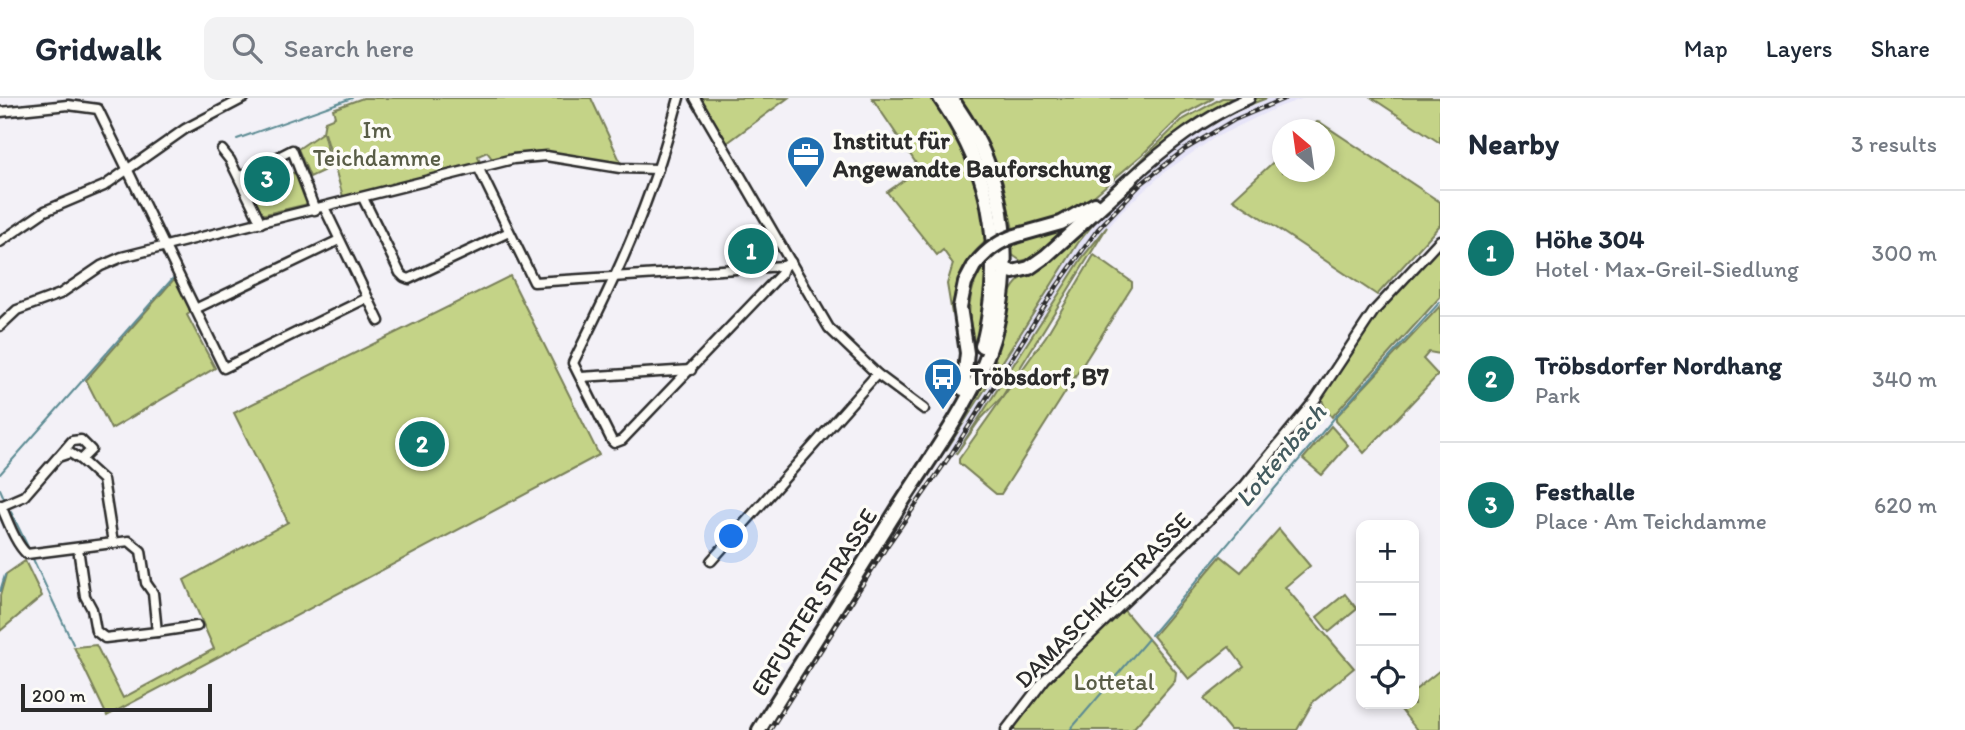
<!DOCTYPE html>
<meta charset="utf-8">
<style>
body{margin:0;font-family:Itim,sans-serif;background:#f2f2f3;color:#1f2937}
.controls{position:absolute;right:21px;bottom:21px;display:grid;overflow:hidden;border-radius:14px;box-shadow:0 4px 10px #0003}
.controls button{width:63px;height:63px;display:grid;place-items:center;padding:0;border:0;border-bottom:2px solid #e0e1e3;background:#fff;color:#1f2937;font:35px sans-serif}
.compass{position:absolute;left:1272px;top:21px;width:63px;height:63px;border-radius:50%;background:#fff;box-shadow:0 4px 10px #0003;rotate:331deg}
.scale{position:absolute;left:21px;bottom:18px;width:191px;box-sizing:border-box;padding-left:7px;border:4px solid #2b2b2b;border-top:0;font-size:19px;line-height:24px;white-space:nowrap;color:#2b2b2b;-webkit-text-stroke:5px #fdfcf7;paint-order:stroke}
.you{position:absolute;left:732px;top:439px;width:24px;height:24px;margin:-18px;border:5px solid #fff;border-radius:50%;background:#1a73e8;box-shadow:0 0 0 10px #1a73e833}
.badge{display:grid;place-items:center;width:46px;height:46px;border-radius:50%;background:#0f766e;color:#fff;font-size:23px;font-weight:700}
.pin{position:absolute;translate:-50% -50%;border:4px solid #fff;box-shadow:0 2px 7px #0006}
.list{margin:0;padding:0;list-style:none}
h2{display:flex;justify-content:space-between;align-items:center;height:91px;margin:0;padding:0 28px;font-size:30px}
h2 small{font-size:23px;font-weight:400;color:#747a83}
.list li{display:grid;grid-template-columns:46px 1fr auto;gap:21px;align-items:center;box-sizing:border-box;height:126px;padding:0 28px;border-top:2px solid #e0e1e3}
.list b{display:block;font-size:26px;white-space:nowrap}
.list p{margin:0;font-size:23px;white-space:nowrap;color:#747a83}
.list em{font-size:23px;font-style:normal;color:#747a83}
.icon{flex:none;width:38px;height:38px;fill:none;stroke:currentColor;stroke-width:2;stroke-linecap:round;stroke-linejoin:round}
.map{position:relative;flex:none;width:1440px;height:632px;overflow:hidden}
header{display:flex;align-items:center;gap:42px;box-sizing:border-box;height:98px;padding:0 35px;background:#fff;border-bottom:2px solid #e0e1e3}
header strong{font-size:33px}
nav{display:flex;gap:38px;margin-inline-start:auto;font-size:24px}
.search{width:490px;height:63px;background:#f2f2f3;display:flex;align-items:center;gap:18px;box-sizing:border-box;padding:0 24px;border-radius:14px;color:#747a83;font-size:26px}
main{display:flex}
aside{flex:1;background:#fff}
.map>svg:first-child{display:block}
</style>
<header>
<strong>Gridwalk</strong>
<div class="search"><svg class="icon" aria-label="search" viewBox="0 0 24 24"><circle cx="10" cy="10" r="6"/><path d="M15 15l6 6"/></svg>Search here</div>
<nav><a>Map</a><a>Layers</a><a>Share</a></nav>
</header>
<main>
<div class="map">
<svg width="1440" height="632" viewBox="0 0 1440 632">
<rect width="100%" height="100%" fill="#f3f1f7"/>
<filter id="ink" filterUnits="userSpaceOnUse"><feTurbulence type="fractalNoise" baseFrequency=".0143" numOctaves="2"/><feDisplacementMap in="SourceGraphic" scale="14" xChannelSelector="R" yChannelSelector="G"/><feConvolveMatrix kernelMatrix="1 2 1 2 8 2 1 2 1" color-interpolation-filters="sRGB"/></filter>
<g filter="url(#ink)">
<polygon fill="#e6e4f8" points="1267,0 1304,0 1276,10 1214,40 1166,73 1126,109 1082,160 956,356 948,350 1078,145 1095,122 1122,95 1172,52 1203,32"/>
<g fill="#c4d387" stroke="#787f59" stroke-width="2">
<polygon points="363,0 591,0 622,67 538,53 493,62 487,54 478,58 481,68 344,102 325,35 323,35 331,65 323,73 310,79 298,51 323,34 325,23 335,19 333,11"/>
<polygon points="701,0 788,0 727,45"/>
<path d="M872,0H934L956,33L979,81L991,139C964,160 954,182 952,216L947,186L953,166L943,152L937,157L887,94L920,71Z"/>
<path d="M961,0H1214L1182,17L1143,56L1088,103L1054,121L1013,131C1003,83 989,41 961,0Z"/>
<polygon points="1222,0 1241,0 1187,27 1139,69 1125,78 1182,22"/>
<path d="M1258,0H1267C1192,27 1126,83 1078,145L947,351L945,350L996,262L993,259C996,237 1001,207 1014,188C1024,174 1043,166 1056,154C1118,96 1177,31 1258,0Z"/>
<polygon points="1372,0 1440,0 1440,45"/>
<polygon points="1317,24 1321,25 1440,104 1440,127 1377,197 1233,101 1282,56 1282,74 1324,74 1324,32 1309,31"/>
<polygon points="297,73 308,106 261,117 251,97"/>
<polygon points="1075,121 1078,124 1037,159 1021,163 1011,156 1012,143"/>
<polygon points="1107,129 1002,299 979,323 956,356 1082,160"/>
<polygon points="1440,147 1440,199 1332,319 1326,312 1321,299 1367,227"/>
<polygon points="1094,157 1132,184 1132,189 1001,396 996,396 959,365 959,361 1046,238"/>
<path d="M990,160L981,236L974,250C975,241 971,232 970,222C967,198 975,178 990,160Z"/>
<polygon points="510,178 599,357 107,618 74,549 96,547 123,600 214,551 184,482 288,424 234,315"/>
<polygon points="175,180 192,213 187,217 215,270 111,331 86,282"/>
<polygon points="1440,208 1440,256 1429,254 1423,261 1438,277 1364,355 1336,323 1336,319"/>
<polygon points="1331,328 1348,347 1322,377 1303,361"/>
<polygon points="1279,431 1310,468 1285,489 1354,570 1313,604 1297,632 1230,632 1204,601 1244,569 1229,549 1189,581 1153,538 1221,458 1241,474"/>
<polygon points="25,463 42,498 0,533 0,498 6,476"/>
<polygon points="1345,496 1357,511 1329,534 1317,519"/>
<polygon points="1123,511 1176,574 1175,583 1132,632 1010,632 1047,584"/>
<polygon points="1440,572 1440,632 1417,632 1397,607 1414,606 1414,593"/>
</g>
<g fill="none" stroke-linecap="round" stroke-linejoin="round">
<g stroke="#5c8b93" stroke-width="2">
<polyline points="237,41 352,0"/>
<polyline points="0,376 174,179"/>
<polyline points="0,391 4,400"/>
<polyline points="11,414 28,449"/>
<polyline points="0,419 8,436"/>
<polyline points="33,461 73,546"/>
<polyline points="0,493 5,477"/>
<polyline points="1151,537 1336,318 1440,204"/>
<polyline points="1070,632 1148,541"/>
</g>
<defs>
<g id="minor">
<path d="M679,0C670,31 662,62 650,93C629,152 601,208 573,265L612,343L614,345L622,342L781,176L784,168L791,164"/>
<polyline points="695,0 829,230 877,276 924,311"/>
<polyline points="0,14 68,7 98,11 224,270 367,200"/>
<polyline points="222,52 230,62 261,125"/>
<polyline points="479,71 534,184 784,168"/>
<polyline points="239,79 292,52 315,112"/>
<polyline points="363,100 400,175 404,179 409,181 509,134"/>
<polyline points="324,109 379,223"/>
<polyline points="0,144 45,113 104,88 185,31 244,0"/>
<polyline points="195,211 339,142"/>
<polyline points="0,228 17,212 60,196 101,168 122,159 513,61 546,58 620,70 658,71"/>
<polyline points="581,279 691,272"/>
<polyline points="60,357 72,343 81,342 91,352 81,362"/>
<path d="M0,407L1,408C8,423 15,445 27,456L113,445L103,382L81,362L70,355L58,359L24,398L1,408"/>
<polyline points="78,450 85,498 92,511 96,533 105,540 157,534 153,495 146,485 141,453 129,443 113,445"/>
<polyline points="711,463 877,276"/>
<polyline points="157,534 197,528"/>
<polyline points="1006,632 1045,581 1245,387 1315,302 1374,213 1440,142"/>
</g>
<path id="tertiary" d="M1130,82C1167,48 1203,20 1249,0"/>
<g id="primary">
<path d="M940,0C981,60 998,116 992,189C990,209 988,229 982,248"/>
<polyline points="1022,136 1061,125 1095,106"/>
<polyline points="998,168 1013,174 1029,170 1046,158 1130,82"/>
<polyline points="963,291 967,255 960,209 965,185 974,168"/>
<path d="M759,632C805,559 851,486 897,412C927,364 962,318 984,266C1012,199 1012,116 981,49C973,32 962,16 951,0"/>
</g>
</defs>
<use href="#minor" stroke="#2b2b2b" stroke-width="13"/>
<use href="#tertiary" stroke="#2b2b2b" stroke-width="15"/>
<use href="#primary" stroke="#2b2b2b" stroke-width="18"/>
<use href="#minor" stroke="#fdfcf7" stroke-width="8"/>
<use href="#tertiary" stroke="#fdfcf7" stroke-width="10"/>
<use href="#primary" stroke="#fdfcf7" stroke-width="12"/>
<defs>
<polyline id="rail" points="770,632 887,448 952,355 1057,188 1098,131 1141,86 1184,52 1234,22 1286,0"/>
</defs>
<use href="#rail" stroke="#2b2b2b" stroke-width="4.5"/>
<use href="#rail" stroke="#fdfcf7" stroke-width="2" stroke-dasharray="5" stroke-linecap="butt"/>
<defs>
<path id="primary-bridge" d="M974,168C986,152 1002,141 1022,136"/>
</defs>
<use href="#primary-bridge" stroke="#2b2b2b" stroke-width="18" stroke-linecap="butt"/>
<use href="#primary-bridge" stroke="#fdfcf7" stroke-width="12"/>
</g>
</g>
<defs>
<symbol id="office-pin" viewBox="-11 -11 22 30"><path d="M0 17L-7.5 6A9.5 9.5 0 1 1 7.5 6Z" fill="#1f6fb2" stroke="#fdfcf7"/><path d="M-6-3h4V-5.5h4V-3h4V5H-6ZM-1-4.5V-3h2v-1.5ZM-6 0V1H6V0Z" fill="#fff"/></symbol>
<symbol id="bus-pin" viewBox="-11 -11 22 30"><path d="M0 17L-7.5 6A9.5 9.5 0 1 1 7.5 6Z" fill="#1f6fb2" stroke="#fdfcf7"/><path d="M-5-6H5V4H4V6H2V4H-2V6H-4V4H-5ZM-3.5-4V0h7V-4ZM-3.5 1.2v1.5H-2V1.2ZM2 1.2v1.5H3.5V1.2Z" fill="#fff"/></symbol>
</defs>
<g fill-rule="evenodd">
<use href="#office-pin" x="784" y="35" width="44" height="60"/>
<use href="#bus-pin" x="921" y="257" width="44" height="60"/>
</g>
<g text-anchor="middle" stroke-width="7" stroke-linejoin="round" paint-order="stroke">
<g font-size="24" fill="#595d47" stroke="#fdfcf7">
<text x="377" y="40">Im<tspan x="377" dy="28">Teichdamme</tspan></text>
<text x="1114" y="592">Lottetal</text>
</g>
<g font-size="24" font-weight="bold" fill="#2b2b2b" stroke="#fdfcf7" text-anchor="start">
<text x="833" y="51">Institut für<tspan x="833" dy="28">Angewandte Bauforschung</tspan></text>
<text x="970" y="287">Tröbsdorf, B7</text>
</g>
<g font-size="24" fill="#2b2b2b" stroke="#fdfcf7">
<text transform="translate(1103 502) rotate(-45)" y="8">DAMASCHKESTRASSE</text>
<text transform="translate(814 504) rotate(-58)" y="8">ERFURTER STRASSE</text>
</g>
<g font-size="26" font-style="italic" fill="#435b5f" stroke="#fdfcf7">
<text transform="translate(1280 357) rotate(-50)" y="9">Lottenbach</text>
</g>
</g>
</svg>
<div class="controls">
<button>+</button>
<button>−</button>
<button><svg class="icon" aria-label="locate" viewBox="0 0 24 24"><circle cx="12" cy="12" r="6"/><path d="M12 2v4M12 18v4M2 12h4M18 12h4"/></svg></button>
</div>
<svg class="compass" viewBox="-18 -18 36 36"><path d="M0-13l5 13h-10z" fill="#e53935"/><path d="M0 13l5-13h-10z" fill="#747a83"/></svg>
<div class="scale">200 m</div>
<div class="you"></div>
<div class="pin badge" style="left:751px;top:153px">1</div>
<div class="pin badge" style="left:422px;top:346px">2</div>
<div class="pin badge" style="left:267px;top:81px">3</div>
</div>
<aside>
<h2>Nearby<small>3 results</small></h2>
<ul class="list">
<li><span class="badge">1</span><div><b>Höhe 304</b><p>Hotel · Max-Greil-Siedlung</p></div><em>300 m</em></li>
<li><span class="badge">2</span><div><b>Tröbsdorfer Nordhang</b><p>Park</p></div><em>340 m</em></li>
<li><span class="badge">3</span><div><b>Festhalle</b><p>Place · Am Teichdamme</p></div><em>620 m</em></li>
</ul>
</aside>
</main>
